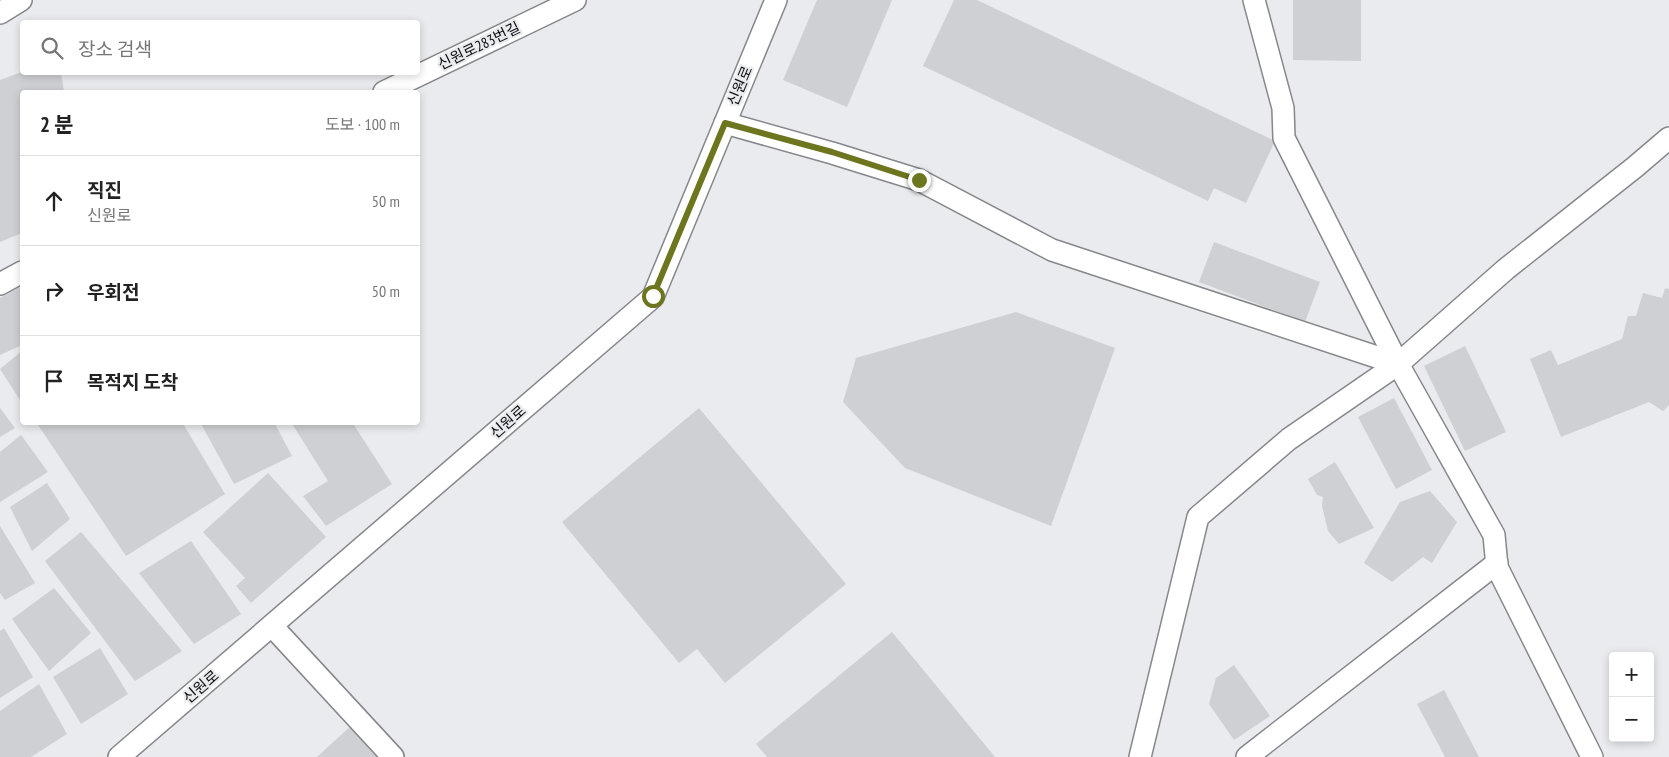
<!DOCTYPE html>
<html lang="ko">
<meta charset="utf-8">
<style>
body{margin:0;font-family:"PT Sans Narrow","Noto Sans KR",sans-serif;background:#f6f6f6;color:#222}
.controls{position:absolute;right:15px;bottom:15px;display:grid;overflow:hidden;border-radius:5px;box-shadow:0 2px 8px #0003}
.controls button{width:45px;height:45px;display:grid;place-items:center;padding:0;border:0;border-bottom:1px solid #e0e0e0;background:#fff;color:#222;font:25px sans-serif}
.stop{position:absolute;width:15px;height:15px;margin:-11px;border:4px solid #6d751e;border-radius:50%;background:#fff}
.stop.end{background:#6d751e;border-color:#fff;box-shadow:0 1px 5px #0008}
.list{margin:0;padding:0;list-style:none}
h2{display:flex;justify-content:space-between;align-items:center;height:65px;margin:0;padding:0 20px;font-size:21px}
h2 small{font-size:16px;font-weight:400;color:#767676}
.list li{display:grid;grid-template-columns:32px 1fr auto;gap:15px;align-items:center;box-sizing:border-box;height:90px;padding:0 20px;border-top:1px solid #e0e0e0}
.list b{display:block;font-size:19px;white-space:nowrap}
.list p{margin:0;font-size:16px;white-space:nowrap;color:#767676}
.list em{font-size:16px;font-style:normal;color:#767676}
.icon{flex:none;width:28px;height:28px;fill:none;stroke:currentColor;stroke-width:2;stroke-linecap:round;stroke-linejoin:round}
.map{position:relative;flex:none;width:1669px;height:757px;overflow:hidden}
.search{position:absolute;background:#fff;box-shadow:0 2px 8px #0003;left:20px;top:20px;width:400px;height:55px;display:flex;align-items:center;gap:12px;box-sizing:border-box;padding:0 18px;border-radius:5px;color:#767676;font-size:19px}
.panel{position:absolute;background:#fff;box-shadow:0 2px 8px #0003;left:20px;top:90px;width:400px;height:335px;border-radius:5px}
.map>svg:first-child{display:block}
</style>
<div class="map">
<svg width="1669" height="757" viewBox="0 0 1669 757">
<rect width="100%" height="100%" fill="#e9ebee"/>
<g fill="#cfd0d3">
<polygon points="817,0 892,0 847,107 783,80"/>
<polygon points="954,0 977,0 1275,141 1246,203 1214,188 1208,201 923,66"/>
<polygon points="1293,0 1361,0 1361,61 1293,60"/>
<polygon points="22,72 61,72 64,92 22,92 22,233 0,242 0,80"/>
<polygon points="1214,242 1320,282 1305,322 1199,282"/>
<polygon points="22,286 22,345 0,355 0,298"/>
<polygon points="1665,288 1669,289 1669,405 1663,411 1649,402 1561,437 1530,359 1551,350 1558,365 1622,339 1628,316 1636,316 1643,293 1662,298"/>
<polygon points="1016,312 1115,348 1051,526 905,468 843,402 856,358"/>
<polygon points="1465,346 1506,432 1465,451 1424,366"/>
<polygon points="22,351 22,403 0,369"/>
<polygon points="1394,398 1432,470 1396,489 1358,417"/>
<polygon points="0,408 15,428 0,437"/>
<polygon points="699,408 846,584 725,683 697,649 679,663 562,522"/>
<polygon points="36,422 182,422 225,494 126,556"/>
<polygon points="200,422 274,422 292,456 234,484"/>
<polygon points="291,422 352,422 392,484 326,526 303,496 328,481"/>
<polygon points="21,435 48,472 0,502 0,452"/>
<polygon points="1335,462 1374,528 1339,544 1328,531 1322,506 1323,497 1317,495 1308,479"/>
<polygon points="268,473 326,537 251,603 236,586 245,578 203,532"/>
<polygon points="47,483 70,519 32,551 10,507"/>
<polygon points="1430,491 1457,522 1432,563 1423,557 1392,582 1364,563 1400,502"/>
<polygon points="0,526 35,583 5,600 0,593"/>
<polygon points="81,532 182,651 135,681 45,561"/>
<polygon points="191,541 241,614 194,644 139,573"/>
<polygon points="54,588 91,633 49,671 12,619"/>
<polygon points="4,628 33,677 0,698 0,631"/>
<polygon points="892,632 995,757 767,757 756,744"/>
<polygon points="100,648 128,694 81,724 53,677"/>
<polygon points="1234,665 1270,716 1234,740 1209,704 1216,678"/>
<polygon points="39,684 67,734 31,757 0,757 0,711"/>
<polygon points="1444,690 1479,757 1445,757 1417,704"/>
<polygon points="353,724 383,757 317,757"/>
</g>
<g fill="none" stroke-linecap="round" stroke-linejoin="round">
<defs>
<g id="minor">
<polyline points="1254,0 1283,108 1284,138 1398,364 1494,535 1497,567 1592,757"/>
<polyline points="0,13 21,0"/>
<polyline points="384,92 575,0"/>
<polyline points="725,123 832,153 919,180 1052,250 1398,364"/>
<polyline points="0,284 22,272"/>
<polyline points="272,626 393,757"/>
<polyline points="119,757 653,297 776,0"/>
<polyline points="1140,757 1198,517 1289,439 1398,364 1506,269 1635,167 1669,138"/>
<polyline points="1247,757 1497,563"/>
</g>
</defs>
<use href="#minor" stroke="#85878a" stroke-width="24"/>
<use href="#minor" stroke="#fff" stroke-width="21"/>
</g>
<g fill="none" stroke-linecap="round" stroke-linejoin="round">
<polyline stroke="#6d751e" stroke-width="6" points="653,296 725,123 832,152 919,180"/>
</g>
<g text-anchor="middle" stroke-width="4.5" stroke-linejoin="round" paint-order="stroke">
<g font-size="15" fill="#0e0f10" stroke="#e9ebee">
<text transform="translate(479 46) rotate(-26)" y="5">신원로283번길</text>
<text transform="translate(740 86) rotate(-67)" y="5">신원로</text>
<text transform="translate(508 422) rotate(-41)" y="5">신원로</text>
<text transform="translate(201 687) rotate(-41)" y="5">신원로</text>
</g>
</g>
</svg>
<div class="controls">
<button>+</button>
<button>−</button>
</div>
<div class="stop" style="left:653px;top:296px"></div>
<div class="stop end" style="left:919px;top:180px"></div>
<div class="search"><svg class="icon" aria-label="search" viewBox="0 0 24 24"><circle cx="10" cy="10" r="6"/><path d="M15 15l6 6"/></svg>장소 검색</div>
<section class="panel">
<h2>2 분<small>도보 · 100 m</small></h2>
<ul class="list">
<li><svg class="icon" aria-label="ahead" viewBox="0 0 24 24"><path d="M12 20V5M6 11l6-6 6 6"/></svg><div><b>직진</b><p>신원로</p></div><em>50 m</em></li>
<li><svg class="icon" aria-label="right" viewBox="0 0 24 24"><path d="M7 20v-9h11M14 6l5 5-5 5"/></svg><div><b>우회전</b></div><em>50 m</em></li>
<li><svg class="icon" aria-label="arrive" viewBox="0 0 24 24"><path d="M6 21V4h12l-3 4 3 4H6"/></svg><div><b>목적지 도착</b></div></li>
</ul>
</section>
</div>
